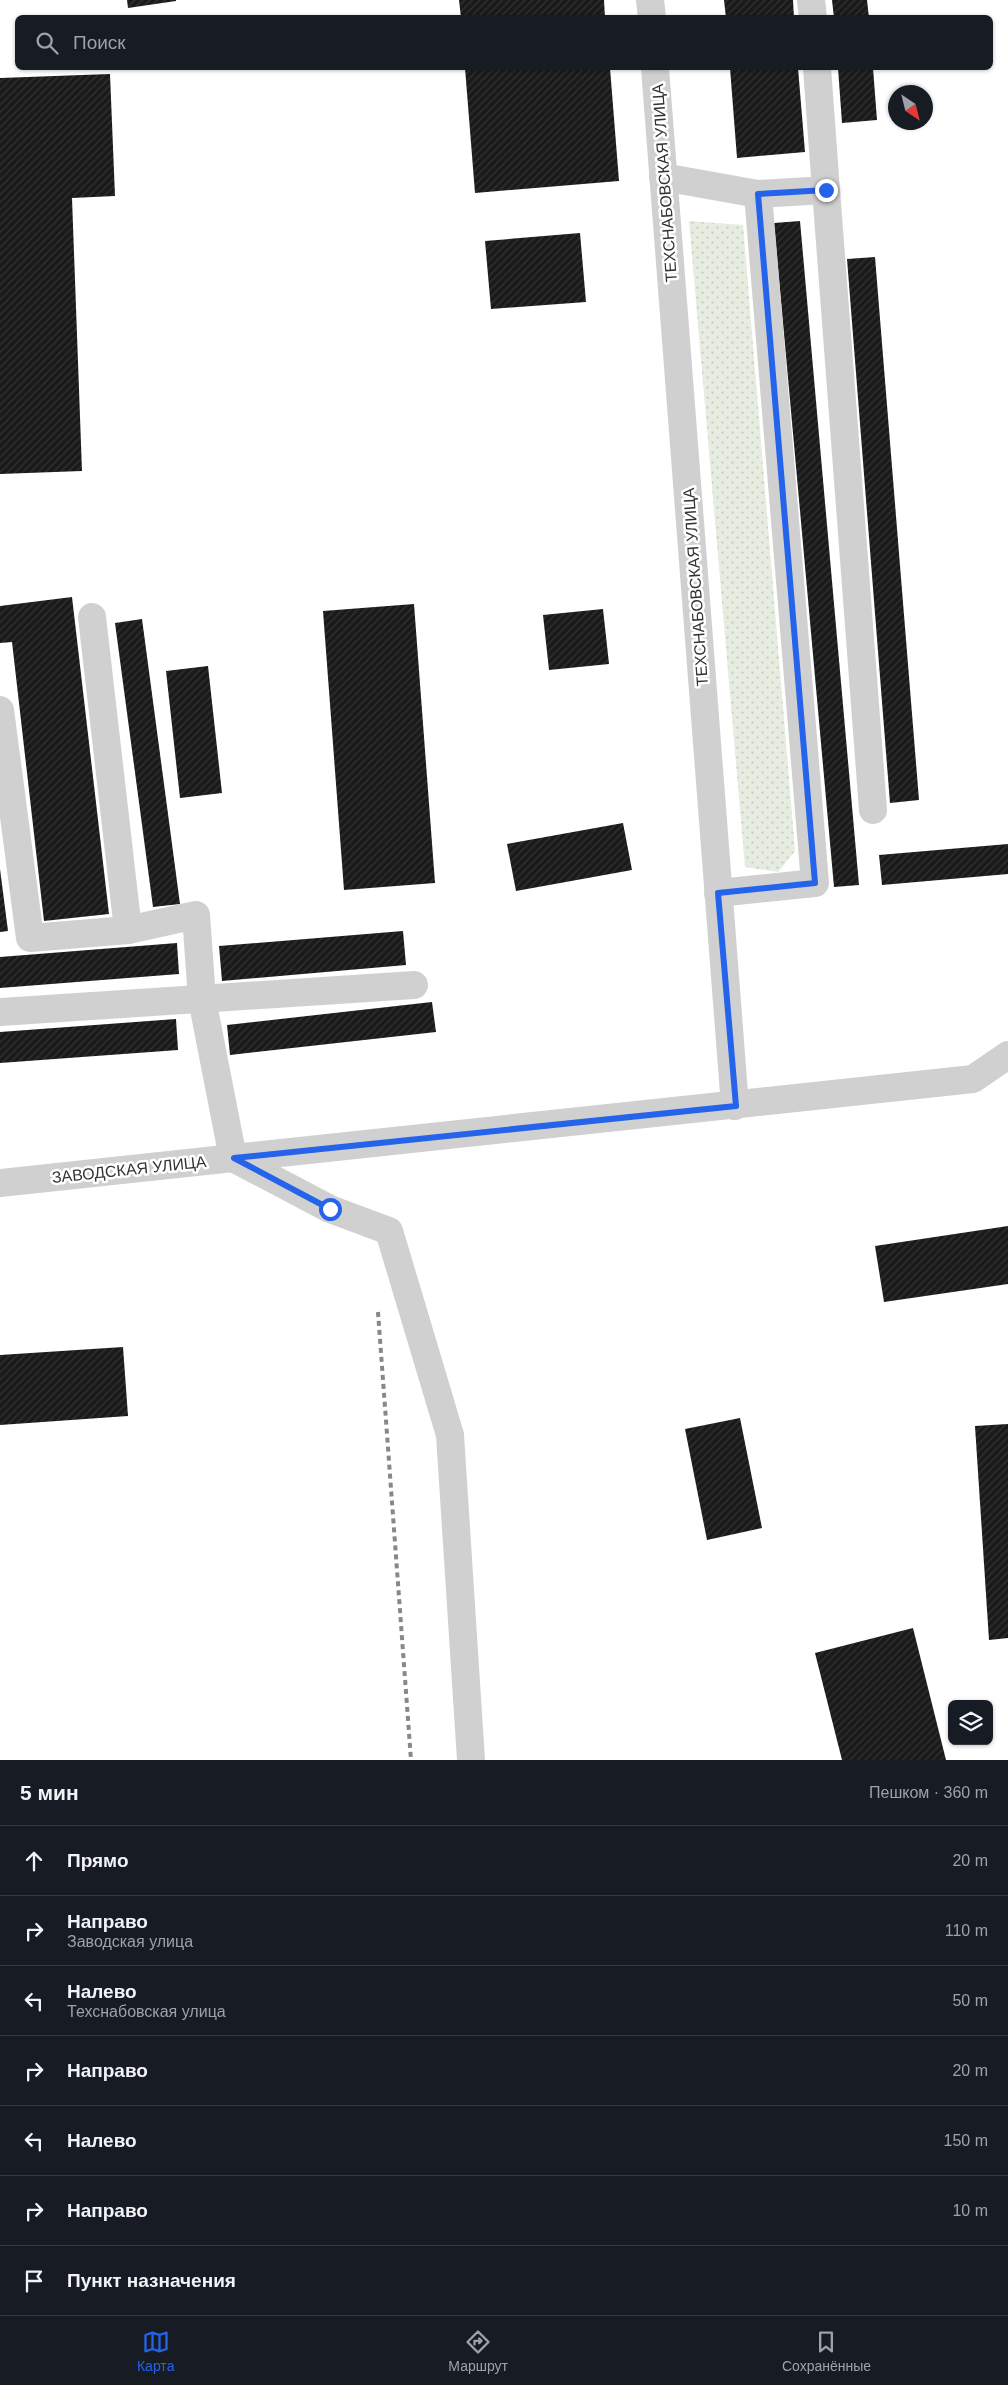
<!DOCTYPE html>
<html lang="ru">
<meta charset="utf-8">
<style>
body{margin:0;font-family:Helvetica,sans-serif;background:#242831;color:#f1f3f6}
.controls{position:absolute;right:15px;bottom:15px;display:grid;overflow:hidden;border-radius:8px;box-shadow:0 1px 4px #0004}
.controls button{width:45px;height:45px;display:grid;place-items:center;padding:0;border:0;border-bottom:1px solid #363941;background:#171b24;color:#f1f3f6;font:25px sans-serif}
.compass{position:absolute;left:888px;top:85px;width:45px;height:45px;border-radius:50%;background:#171b24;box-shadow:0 1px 4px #0004;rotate:145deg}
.stop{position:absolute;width:15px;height:15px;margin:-11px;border:4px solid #2563eb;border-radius:50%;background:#fff}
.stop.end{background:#2563eb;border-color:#fff;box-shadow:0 1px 5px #0008}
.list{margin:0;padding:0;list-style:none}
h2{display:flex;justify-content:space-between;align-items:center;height:65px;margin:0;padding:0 20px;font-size:21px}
h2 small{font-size:16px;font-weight:400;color:#9ea1a6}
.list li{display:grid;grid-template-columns:32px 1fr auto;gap:15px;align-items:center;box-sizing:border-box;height:70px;padding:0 20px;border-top:1px solid #363941}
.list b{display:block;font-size:19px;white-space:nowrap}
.list p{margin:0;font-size:16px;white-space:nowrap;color:#9ea1a6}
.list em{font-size:16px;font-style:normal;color:#9ea1a6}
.icon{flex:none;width:28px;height:28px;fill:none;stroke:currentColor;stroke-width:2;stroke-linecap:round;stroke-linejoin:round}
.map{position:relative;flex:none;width:1008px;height:1760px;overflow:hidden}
.search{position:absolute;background:#171b24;box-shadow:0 1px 4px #0004;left:15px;right:15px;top:15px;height:55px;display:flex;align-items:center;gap:12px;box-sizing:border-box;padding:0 18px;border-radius:8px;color:#9ea1a6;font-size:19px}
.sheet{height:555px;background:#171b24}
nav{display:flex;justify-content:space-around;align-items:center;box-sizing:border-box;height:70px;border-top:1px solid #363941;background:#171b24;font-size:14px;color:#9ea1a6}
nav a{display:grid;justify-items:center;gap:2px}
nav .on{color:#2563eb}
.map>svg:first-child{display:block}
</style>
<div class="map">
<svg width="1008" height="1760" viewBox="0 0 1008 1760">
<defs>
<pattern id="grass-dots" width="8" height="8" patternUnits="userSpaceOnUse" patternTransform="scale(1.25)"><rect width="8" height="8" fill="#e6ecdf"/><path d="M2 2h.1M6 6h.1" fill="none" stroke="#c6cbc0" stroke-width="1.8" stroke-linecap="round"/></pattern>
<pattern id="building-hatch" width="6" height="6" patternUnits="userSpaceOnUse" patternTransform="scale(1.25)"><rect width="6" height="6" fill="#1a1a1a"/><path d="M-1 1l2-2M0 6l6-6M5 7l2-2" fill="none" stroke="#333"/></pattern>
</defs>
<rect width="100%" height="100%" fill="#fff"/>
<polygon fill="url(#grass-dots)" points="689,221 743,225 795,851 778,872 745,867"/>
<g fill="url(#building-hatch)">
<polygon points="127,0 176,0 176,1 128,8"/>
<polygon points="459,0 604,0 605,18 461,18"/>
<polygon points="724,0 793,0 794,18 726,18"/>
<polygon points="832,0 867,0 869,18 834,18"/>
<polygon points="465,68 610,68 619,181 475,193"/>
<polygon points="730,68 798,68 805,152 737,158"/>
<polygon points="838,68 873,68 877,120 842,123"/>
<polygon points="110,74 115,196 72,198 82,471 0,474 0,78"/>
<polygon points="800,221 859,885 834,887 774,223"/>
<polygon points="580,233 586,302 491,309 485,241"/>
<polygon points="875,257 919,800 890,803 847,259"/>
<polygon points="72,597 109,914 44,921 12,642 0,643 0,606"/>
<polygon points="414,604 435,883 344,890 323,611"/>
<polygon points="603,609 609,664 549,670 543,615"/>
<polygon points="142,619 180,904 153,907 115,623"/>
<polygon points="208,666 222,793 180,798 166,671"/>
<polygon points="623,823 632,870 516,891 507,844"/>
<polygon points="1008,844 1008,874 882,885 879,855"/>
<polygon points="0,869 8,931 0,932"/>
<polygon points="403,931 406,965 222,981 219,946"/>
<polygon points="177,943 179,974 0,988 0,957"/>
<polygon points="432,1002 436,1032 230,1055 227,1025"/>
<polygon points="176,1019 178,1050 0,1063 0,1032"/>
<polygon points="1008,1226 1008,1284 884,1302 875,1246"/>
<polygon points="123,1347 128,1416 0,1425 0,1355"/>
<polygon points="740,1418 762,1528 707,1540 685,1429"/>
<polygon points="1008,1424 1008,1638 989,1640 975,1426"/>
<polygon points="913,1628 946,1760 842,1760 815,1653"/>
</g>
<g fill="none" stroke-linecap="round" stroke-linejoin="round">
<g stroke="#d0d0d0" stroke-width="28">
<polyline points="650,0 652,18"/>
<polyline points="811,0 813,18"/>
<polyline points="655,68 735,1106"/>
<polyline points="663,177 758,194 826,190 817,68"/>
<polyline points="826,190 873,810"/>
<polyline points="92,617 128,930 196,915 202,999 233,1158 330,1209 389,1231 450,1435 471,1760"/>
<polyline points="0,710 30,938 128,930"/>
<polyline points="718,893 815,883 758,194"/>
<polyline points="0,1012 414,985"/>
<polyline points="0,1183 973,1079 1008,1055"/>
</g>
<polyline stroke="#888" stroke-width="4" stroke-dasharray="5 4" stroke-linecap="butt" points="378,1312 411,1760"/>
</g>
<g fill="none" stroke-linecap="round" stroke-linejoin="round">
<polyline stroke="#2563eb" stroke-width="6" points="330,1209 234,1158 736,1106 718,893 815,883 758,194 826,190"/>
</g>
<g text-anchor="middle" stroke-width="5" stroke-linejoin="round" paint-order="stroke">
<g font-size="16" fill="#333" stroke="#fff">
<text transform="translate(664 183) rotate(-94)" y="6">ТЕХСНАБОВСКАЯ УЛИЦА</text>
<text transform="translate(695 587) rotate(-94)" y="6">ТЕХСНАБОВСКАЯ УЛИЦА</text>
<text transform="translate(129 1169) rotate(-6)" y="6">ЗАВОДСКАЯ УЛИЦА</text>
</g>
</g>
</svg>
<div class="controls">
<button><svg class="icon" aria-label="layers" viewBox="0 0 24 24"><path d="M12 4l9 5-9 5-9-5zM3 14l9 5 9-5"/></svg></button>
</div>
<svg class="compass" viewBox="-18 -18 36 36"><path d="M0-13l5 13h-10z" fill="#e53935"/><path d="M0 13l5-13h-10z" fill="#9ea1a6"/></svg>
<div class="stop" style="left:330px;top:1209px"></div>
<div class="stop end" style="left:826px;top:190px"></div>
<div class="search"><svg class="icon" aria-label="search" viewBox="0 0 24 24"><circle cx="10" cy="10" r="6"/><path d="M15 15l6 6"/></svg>Поиск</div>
</div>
<section class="sheet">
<h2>5 мин<small>Пешком · 360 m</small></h2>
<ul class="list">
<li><svg class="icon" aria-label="ahead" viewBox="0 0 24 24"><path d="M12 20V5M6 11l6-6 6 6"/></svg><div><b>Прямо</b></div><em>20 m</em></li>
<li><svg class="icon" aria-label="right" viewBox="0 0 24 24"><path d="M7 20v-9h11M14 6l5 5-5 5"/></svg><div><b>Направо</b><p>Заводская улица</p></div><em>110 m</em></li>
<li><svg class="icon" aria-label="left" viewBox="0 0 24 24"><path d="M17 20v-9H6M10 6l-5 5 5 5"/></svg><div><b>Налево</b><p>Техснабовская улица</p></div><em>50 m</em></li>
<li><svg class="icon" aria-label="right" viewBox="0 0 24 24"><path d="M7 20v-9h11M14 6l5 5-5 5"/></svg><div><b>Направо</b></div><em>20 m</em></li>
<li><svg class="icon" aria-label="left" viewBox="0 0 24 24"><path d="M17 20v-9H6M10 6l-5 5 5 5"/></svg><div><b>Налево</b></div><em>150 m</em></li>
<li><svg class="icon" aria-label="right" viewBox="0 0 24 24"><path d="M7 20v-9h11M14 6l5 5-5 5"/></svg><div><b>Направо</b></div><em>10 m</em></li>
<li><svg class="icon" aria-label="arrive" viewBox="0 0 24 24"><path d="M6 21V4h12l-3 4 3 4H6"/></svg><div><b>Пункт назначения</b></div></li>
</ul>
</section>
<nav>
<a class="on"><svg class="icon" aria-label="map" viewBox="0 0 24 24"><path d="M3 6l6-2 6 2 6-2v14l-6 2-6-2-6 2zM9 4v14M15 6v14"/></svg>Карта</a>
<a><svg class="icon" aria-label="directions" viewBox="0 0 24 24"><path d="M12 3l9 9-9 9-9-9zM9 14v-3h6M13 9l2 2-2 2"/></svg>Маршрут</a>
<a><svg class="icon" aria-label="saved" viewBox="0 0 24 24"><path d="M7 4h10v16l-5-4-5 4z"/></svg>Сохранённые</a>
</nav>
